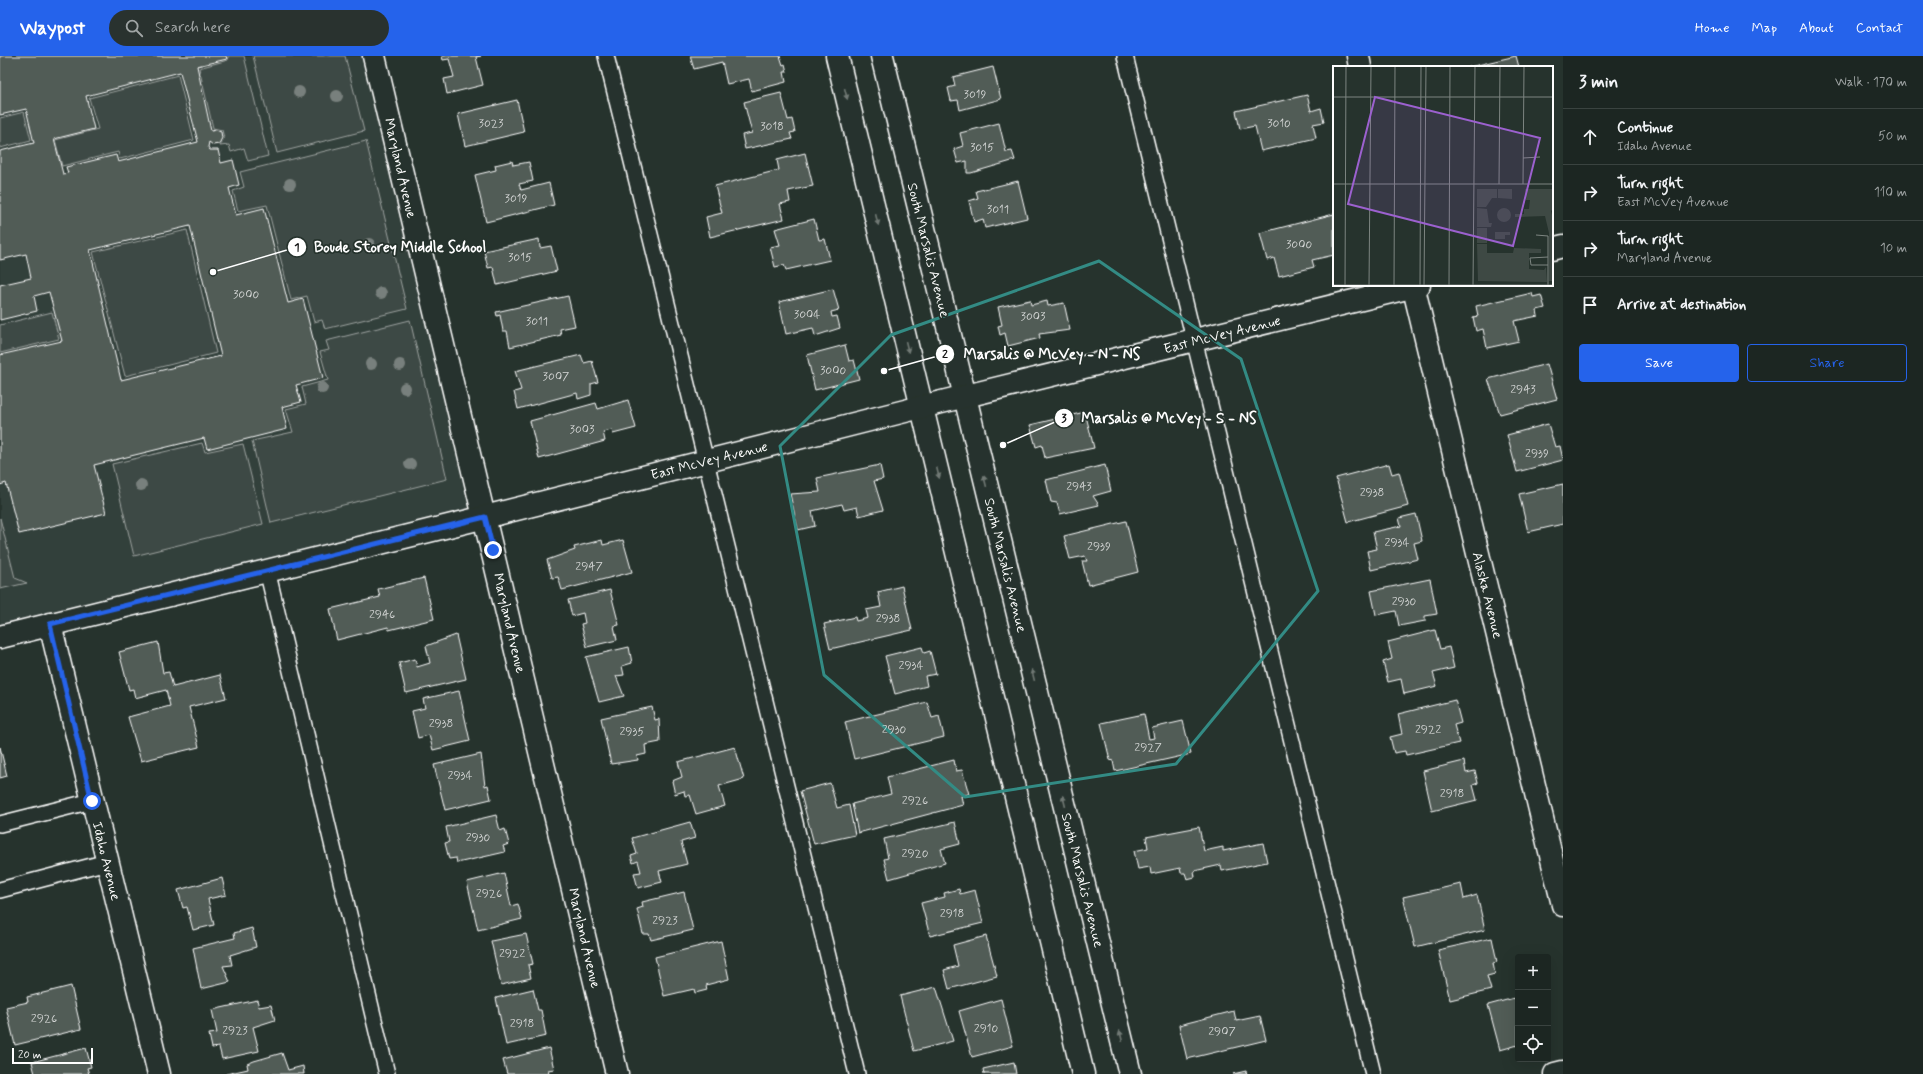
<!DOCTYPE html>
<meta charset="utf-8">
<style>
body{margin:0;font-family:Mynerve,sans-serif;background:#29322f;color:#f1f3f6}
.controls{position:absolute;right:12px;bottom:12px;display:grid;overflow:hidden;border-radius:4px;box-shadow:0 4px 16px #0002}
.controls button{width:36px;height:36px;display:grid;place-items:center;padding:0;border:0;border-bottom:1px solid #3a4340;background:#1c2622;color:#f1f3f6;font:20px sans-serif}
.scale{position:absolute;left:12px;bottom:10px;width:81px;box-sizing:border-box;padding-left:4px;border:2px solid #fff;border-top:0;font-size:11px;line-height:14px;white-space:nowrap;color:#fff;-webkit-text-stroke:3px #26332d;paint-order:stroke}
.stop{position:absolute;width:12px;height:12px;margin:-9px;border:3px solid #2563eb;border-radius:50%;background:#fff}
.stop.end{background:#2563eb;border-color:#fff;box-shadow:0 1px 4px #0008}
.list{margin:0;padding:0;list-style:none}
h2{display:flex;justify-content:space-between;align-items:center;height:52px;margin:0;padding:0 16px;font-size:17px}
h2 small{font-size:13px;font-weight:400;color:#a0a5a5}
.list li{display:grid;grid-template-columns:26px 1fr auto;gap:12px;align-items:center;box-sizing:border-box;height:56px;padding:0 16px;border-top:1px solid #3a4340}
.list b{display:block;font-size:15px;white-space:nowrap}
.list p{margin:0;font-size:13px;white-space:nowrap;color:#a0a5a5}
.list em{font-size:13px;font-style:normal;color:#a0a5a5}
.actions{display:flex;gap:8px;padding:12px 16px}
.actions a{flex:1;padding:9px 0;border:1px solid #2563eb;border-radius:4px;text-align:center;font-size:14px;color:#2563eb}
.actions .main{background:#2563eb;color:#fff}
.icon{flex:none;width:22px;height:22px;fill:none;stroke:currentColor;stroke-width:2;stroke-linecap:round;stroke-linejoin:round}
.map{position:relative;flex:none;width:1563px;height:1018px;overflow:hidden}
header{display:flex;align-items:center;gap:24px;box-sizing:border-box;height:56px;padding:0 20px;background:#2563eb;color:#fff}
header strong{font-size:19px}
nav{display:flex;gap:22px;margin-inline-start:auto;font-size:14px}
.search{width:280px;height:36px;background:#29322f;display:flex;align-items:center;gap:10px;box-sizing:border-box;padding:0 14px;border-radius:22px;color:#a0a5a5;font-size:15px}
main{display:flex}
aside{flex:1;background:#1c2622}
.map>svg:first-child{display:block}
</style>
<header>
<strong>Waypost</strong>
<div class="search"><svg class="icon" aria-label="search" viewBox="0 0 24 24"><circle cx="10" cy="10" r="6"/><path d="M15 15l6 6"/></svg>Search here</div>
<nav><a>Home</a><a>Map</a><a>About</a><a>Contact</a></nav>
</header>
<main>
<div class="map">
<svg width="1563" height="1018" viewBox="0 0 1563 1018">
<rect width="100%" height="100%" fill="#26332d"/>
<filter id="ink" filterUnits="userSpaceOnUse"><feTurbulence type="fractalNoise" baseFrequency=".025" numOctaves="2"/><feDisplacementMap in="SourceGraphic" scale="8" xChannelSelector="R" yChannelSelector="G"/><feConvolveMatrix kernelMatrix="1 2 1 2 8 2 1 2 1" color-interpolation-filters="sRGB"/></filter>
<g filter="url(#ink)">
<polygon fill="#333f3a" points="0,0 374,0 485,461 0,583"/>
<g fill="#3e4944" stroke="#9ea4a2">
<polygon points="228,0 244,0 268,100 248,105 244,92 231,96 229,89 220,90 224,82 222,74 213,72 199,12 228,4"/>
<polygon points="253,0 345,0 364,75 277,97"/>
<polygon points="178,19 194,84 120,103 118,96 62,110 55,84 98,73 89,42"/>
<polygon points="24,56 31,84 0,92 0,62"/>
<polygon points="366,85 407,253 325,273 322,264 314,266 307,240 291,244 267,149 238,155 233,135 244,131 240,116"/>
<polygon points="187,174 216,297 125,320 93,196"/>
<polygon points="52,256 59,283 0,297 0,269"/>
<polygon points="410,264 447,423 271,467 252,385 293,376 286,353 306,348 302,331 328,324 320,296 329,294 326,285"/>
<polygon points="202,387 205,396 243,388 263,468 134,500 112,408"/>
<polygon points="0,462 15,522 27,527 0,533"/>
</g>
<g fill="#515c57" stroke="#fff" fill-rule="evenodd">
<path d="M0,0H226L227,3L197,10L211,75L216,74L221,76L222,82L219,88L213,89L209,86L208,91L210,94H218L221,107L233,104L239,129L229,132L236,159L264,152L288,247L303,243L323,322L296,329L301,346L282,351L287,373L207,393L204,382L94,409L106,457L19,478L6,427L0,429V299L62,285L49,236L34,240L37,255L0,264V229L31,222L26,198L0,204V95L34,87L26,53L0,59ZM180,16L198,86L118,106L116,99L66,111L68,117L63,118L54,83L94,73L86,40ZM190,170L221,300L121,324L90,194Z"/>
<polygon points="442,0 481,0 476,1 483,29 447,38 444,23 454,21 449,3 443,4"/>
<polygon points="690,0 780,0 783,9 785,8 787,16 784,16 786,26 752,35 749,23 727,28 722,6 694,13"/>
<polygon points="1516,0 1519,11 1469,11"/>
<polygon points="993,11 1001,43 960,54 958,44 951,45 948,32 955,30 953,21"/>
<polygon points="781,37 788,64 792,63 795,76 790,77 792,83 745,93 742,79 752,77 744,46"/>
<polygon points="1307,39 1311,55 1321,52 1324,66 1313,68 1316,82 1261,95 1255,70 1240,73 1236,55"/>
<polygon points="517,44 524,76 465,90 458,58"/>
<polygon points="999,67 1006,96 1012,95 1015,104 971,117 967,117 967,105 958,107 954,93 963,90 960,77"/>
<polygon points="805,97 813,130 788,135 790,146 780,148 784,163 710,181 706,161 722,157 715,130 779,114 777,104"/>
<polygon points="512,105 513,109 529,106 533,125 519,128 521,134 549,127 554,149 486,166 475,119 496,114 495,109"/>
<polygon points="1018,125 1027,162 985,172 983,163 974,166 969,145 978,142 976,135"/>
<polygon points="1334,158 1334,199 1312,204 1314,211 1279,220 1274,202 1267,204 1260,177"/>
<polygon points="814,163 819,184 825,183 830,204 786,214 784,209 775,211 770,191 780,189 775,173"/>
<polygon points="539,183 540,192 551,190 557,215 497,229 493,211 488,212 484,195"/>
<polygon points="833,233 839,254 831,256 832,261 837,260 840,272 815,280 813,272 786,278 779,246"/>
<polygon points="1532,237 1533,241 1541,239 1545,252 1537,254 1538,260 1514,265 1519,285 1487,292 1483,273 1476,275 1473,261 1478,260 1476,250"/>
<polygon points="568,240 575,270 560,273 561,279 510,291 507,275 503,275 500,259 497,260 496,256"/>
<polygon points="1030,244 1031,249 1047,245 1048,250 1064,247 1070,274 1039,278 1040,282 1008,290 1005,277 1000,279 998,270 1002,269 998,251"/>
<polygon points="845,289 849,305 854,304 859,323 815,334 807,299"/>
<polygon points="581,299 584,307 592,305 598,326 591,328 591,339 578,343 577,337 518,353 514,336 521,334 515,315"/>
<polygon points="1547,308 1557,343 1500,358 1488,323"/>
<polygon points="628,344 636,372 613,378 612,374 603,376 605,385 539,403 530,365 596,347 598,353"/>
<polygon points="1085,356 1094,392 1045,402 1042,389 1036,391 1030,369"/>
<polygon points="1548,368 1555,391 1560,390 1563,404 1517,416 1507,379"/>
<polygon points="1389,408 1392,418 1399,416 1408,450 1348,466 1336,422"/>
<polygon points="880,409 883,423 874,425 883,454 859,460 857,451 844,454 842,448 812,455 815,470 798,474 790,438 820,436 817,422"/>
<polygon points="1105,409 1111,435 1093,440 1099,449 1060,458 1057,447 1051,446 1046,424"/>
<polygon points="1563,428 1563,468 1528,476 1519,438"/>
<polygon points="1416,458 1422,485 1414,487 1418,503 1371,514 1367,495 1377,493 1373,476 1401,470 1399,462"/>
<polygon points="1126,465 1138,516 1088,529 1082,505 1087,505 1085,500 1070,503 1064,480"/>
<polygon points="602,484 603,489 623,484 632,516 562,534 558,521 552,522 547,504 575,494 574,491"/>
<polygon points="424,522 434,563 389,574 388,571 337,584 330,553 380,541 378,533"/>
<polygon points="1430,523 1437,558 1425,560 1425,565 1399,570 1396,555 1376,559 1371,535"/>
<polygon points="902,530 912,574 830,593 824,568 855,561 856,565 868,562 866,554 881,551 878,536"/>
<polygon points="610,534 619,569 614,570 617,584 587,591 581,568 585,567 583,557 572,560 568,544"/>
<polygon points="1435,574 1440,593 1449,591 1454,612 1433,617 1437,630 1404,638 1401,623 1388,626 1383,606 1392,603 1388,586"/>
<polygon points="456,579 466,623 406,637 399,607 415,603 417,611 430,607 426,590"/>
<polygon points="158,586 163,617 169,616 173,631 220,619 226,642 189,651 199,691 141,705 128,661 170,650 166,634 135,642 133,633 129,634 119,596"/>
<polygon points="629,591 632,607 622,610 624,619 616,620 624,640 599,646 586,601"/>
<polygon points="922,591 924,597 930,595 936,618 925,620 927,630 895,638 885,600"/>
<polygon points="459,635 470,685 433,694 429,679 418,682 412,655 425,652 423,643"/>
<polygon points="1455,644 1461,667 1454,669 1459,687 1406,699 1405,695 1394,697 1390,681 1402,678 1398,658"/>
<polygon points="927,646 932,662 939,660 944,681 854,703 845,666"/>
<polygon points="652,651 655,664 659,663 660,686 645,689 646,698 637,700 638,704 611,708 601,662"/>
<polygon points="1144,658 1149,683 1154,682 1152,672 1183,665 1191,698 1115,715 1113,705 1110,704 1101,667"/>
<polygon points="0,691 7,720 0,722"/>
<polygon points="735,691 744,723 719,730 725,750 696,758 690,739 685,740 684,735 675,738 672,725 682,721 678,706"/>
<polygon points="481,698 485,730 488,729 491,743 445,754 434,709"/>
<polygon points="954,704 956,715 962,714 969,738 961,740 963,749 858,777 852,748 891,738 887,721"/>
<polygon points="1464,705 1466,717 1475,715 1478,727 1473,729 1477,744 1432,755 1423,715"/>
<polygon points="830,727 837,752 849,749 855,779 814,788 800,735"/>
<polygon points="496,759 500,775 505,773 509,788 503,790 505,796 457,807 456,802 449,803 445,787 449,786 446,771"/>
<polygon points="690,766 695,782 681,786 687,808 659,815 662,826 638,832 634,817 641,816 638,805 633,807 631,800 637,798 632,782"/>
<polygon points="955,766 960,788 941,793 945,807 889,823 884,803 888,802 884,783"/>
<polygon points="1199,771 1204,795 1223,791 1223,795 1263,787 1267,806 1222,815 1221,809 1194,815 1195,821 1187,823 1185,817 1181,817 1180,812 1151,818 1150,811 1138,813 1134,795 1148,792 1146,781"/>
<polygon points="504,817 511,850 518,848 522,863 478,874 467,826"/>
<polygon points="222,822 226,839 208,843 214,869 193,874 187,851 183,852 178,834"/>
<polygon points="1461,828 1464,843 1477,839 1485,874 1415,891 1403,841"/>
<polygon points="959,833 960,838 975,834 983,867 930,880 921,847 945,841 944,837"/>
<polygon points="684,836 693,874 651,884 649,878 643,878 637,853 643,851 642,846"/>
<polygon points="252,872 256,891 230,899 232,909 223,910 230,926 201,933 193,892 235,882 234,877"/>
<polygon points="526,878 533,908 528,909 531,922 501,929 491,885"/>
<polygon points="986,880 997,920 949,933 944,914 958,910 953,889"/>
<polygon points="1492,882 1497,906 1493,907 1495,918 1487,920 1491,934 1450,944 1438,894"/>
<polygon points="721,885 729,923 706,929 707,934 695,937 694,933 664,940 655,901"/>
<polygon points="71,930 81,973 15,989 6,951 28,946 27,941"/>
<polygon points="936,931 953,985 914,995 900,940"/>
<polygon points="533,933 538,954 541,954 546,980 506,989 496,942"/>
<polygon points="1518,941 1518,989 1500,994 1488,949"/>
<polygon points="1001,943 1013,990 972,1001 959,955"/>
<polygon points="257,944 259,951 271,949 275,964 253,971 259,995 222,1003 219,991 212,992 209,978 217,977 212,954"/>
<polygon points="1234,955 1236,965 1260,960 1266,984 1187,1003 1179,969"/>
<polygon points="86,992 91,1011 87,1012 89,1018 35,1018 32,1006"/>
<polygon points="549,992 554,1013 548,1014 549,1018 507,1018 503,1004"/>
<polygon points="282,997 288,1014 303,1010 304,1018 226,1018 248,1013 247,1008 254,1005"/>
<polygon points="1014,1006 1016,1018 984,1018 983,1013"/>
<polygon points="1246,1015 1247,1018 1233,1018"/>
</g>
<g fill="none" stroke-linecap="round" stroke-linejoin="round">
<defs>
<g id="lane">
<polyline points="606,0 857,1018"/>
<polyline points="1125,0 1373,1018"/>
<polyline points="267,514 387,1018"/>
<polyline points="0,768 92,745"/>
<polyline points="0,834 107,806"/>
</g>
<g id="street">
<polyline points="374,0 617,1018"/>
<polyline points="1358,0 1360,11"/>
<polyline points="1413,229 1563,849"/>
<polyline points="50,568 159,1018"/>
<polyline points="1555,1018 1563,1016"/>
</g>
<g id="secondary">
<polyline points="837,0 1083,1018"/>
<polyline points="882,0 1130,1018"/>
<polyline points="1552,193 1563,190"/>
<polyline points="0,581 485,461 921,351 1419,229"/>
</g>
</defs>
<use href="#lane" stroke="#fff" stroke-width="18"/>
<use href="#street" stroke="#fff" stroke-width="25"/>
<use href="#secondary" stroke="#fff" stroke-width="25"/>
<use href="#lane" stroke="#26332d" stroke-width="15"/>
<use href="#street" stroke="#26332d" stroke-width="22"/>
<use href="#secondary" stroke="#26332d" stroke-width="22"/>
</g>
<g fill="#78807d">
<circle cx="299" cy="36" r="6"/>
<circle cx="337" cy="40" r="6"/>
<circle cx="290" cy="128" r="6"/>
<circle cx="369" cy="188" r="6"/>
<circle cx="381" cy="237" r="6"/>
<circle cx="371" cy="308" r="6"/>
<circle cx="400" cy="309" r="6"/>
<circle cx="322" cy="332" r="6"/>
<circle cx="405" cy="332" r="6"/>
<circle cx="410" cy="408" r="6"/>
<circle cx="141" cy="429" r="6"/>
</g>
<defs><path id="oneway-solid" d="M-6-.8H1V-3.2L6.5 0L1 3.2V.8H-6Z"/></defs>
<g fill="#727a76">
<use href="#oneway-solid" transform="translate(846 38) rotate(76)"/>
<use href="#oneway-solid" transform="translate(877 164) rotate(76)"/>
<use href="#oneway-solid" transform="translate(907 291) rotate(76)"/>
<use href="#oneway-solid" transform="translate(938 417) rotate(76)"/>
<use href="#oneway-solid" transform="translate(985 425) rotate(-104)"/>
<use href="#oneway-solid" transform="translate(1033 619) rotate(-104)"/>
<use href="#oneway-solid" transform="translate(1064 745) rotate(-104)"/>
<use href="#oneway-solid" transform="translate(1121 980) rotate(-104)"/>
</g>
</g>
<g fill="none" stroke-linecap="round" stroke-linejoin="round" filter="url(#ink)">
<polyline stroke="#2563eb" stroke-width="5" points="92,745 50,568 485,461 493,494"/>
</g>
<path fill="none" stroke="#338b84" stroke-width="3" stroke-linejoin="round" d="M1099,205L1241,303L1318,535L1176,708L965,741L824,619L780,390L891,279Z"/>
<g text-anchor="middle" stroke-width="3.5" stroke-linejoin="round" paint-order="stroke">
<g font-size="12" fill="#d4d6d5">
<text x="975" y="42">3019</text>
<text x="491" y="71">3023</text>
<text x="1279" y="71">3010</text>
<text x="772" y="74">3018</text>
<text x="982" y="95">3015</text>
<text x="516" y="146">3019</text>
<text x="998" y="157">3011</text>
<text x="1299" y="192">3000</text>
<text x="520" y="205">3015</text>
<text x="246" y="242">3000</text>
<text x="807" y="262">3004</text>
<text x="1033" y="264">3003</text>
<text x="537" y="269">3011</text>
<text x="833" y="318">3000</text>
<text x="556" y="324">3007</text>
<text x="1523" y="337">2943</text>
<text x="582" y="377">3003</text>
<text x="1537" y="401">2939</text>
<text x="1079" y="434">2943</text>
<text x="1372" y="440">2938</text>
<text x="1397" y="490">2934</text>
<text x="1099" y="494">2939</text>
<text x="589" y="514">2947</text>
<text x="1404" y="549">2930</text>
<text x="382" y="562">2946</text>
<text x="888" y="566">2938</text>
<text x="911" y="613">2934</text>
<text x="441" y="671">2938</text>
<text x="894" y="677">2930</text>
<text x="1428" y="677">2922</text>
<text x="632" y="679">2935</text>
<text x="1148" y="695">2927</text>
<text x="460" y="723">2934</text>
<text x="1452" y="741">2918</text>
<text x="915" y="748">2926</text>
<text x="478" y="785">2930</text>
<text x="915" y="801">2920</text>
<text x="489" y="841">2926</text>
<text x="952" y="861">2918</text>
<text x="665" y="868">2923</text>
<text x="512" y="901">2922</text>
<text x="44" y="966">2926</text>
<text x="522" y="971">2918</text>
<text x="986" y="976">2910</text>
<text x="235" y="978">2923</text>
<text x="1222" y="979">2907</text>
</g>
<g font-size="14" fill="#fff" stroke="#26332d">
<text transform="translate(401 112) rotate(77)" y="5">Maryland Avenue</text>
<text transform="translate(929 194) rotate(76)" y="5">South Marsalis Avenue</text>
<text transform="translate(1222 278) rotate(-14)" y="5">East McVey Avenue</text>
<text transform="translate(709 404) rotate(-14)" y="5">East McVey Avenue</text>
<text transform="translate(1006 509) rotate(76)" y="5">South Marsalis Avenue</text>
<text transform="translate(1488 539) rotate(76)" y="5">Alaska Avenue</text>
<text transform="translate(510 567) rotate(77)" y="5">Maryland Avenue</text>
<text transform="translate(107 805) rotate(76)" y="5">Idaho Avenue</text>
<text transform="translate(1083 824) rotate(76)" y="5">South Marsalis Avenue</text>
<text transform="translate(585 882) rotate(77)" y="5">Maryland Avenue</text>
</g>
</g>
<g transform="translate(1333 10)">
<rect width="220" height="220" fill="#26332d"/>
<path d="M144,123H164V132H159L153,141H144ZM165,123H179V133L165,132ZM192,123H220V143L218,145L220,153V215H216V167L212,150L182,151V148H191V143H196L197,134H193ZM144,142L154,143L156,157H159L158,161H144ZM164 149a7 7 0 1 1 14 0a7 7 0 1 1-14 0ZM144,162H154V177H144ZM162,166H177V169H172V173H162ZM144,178H154V187H180L181,182L208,183V187H196V203L211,204L213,201L214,216L145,215Z" fill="#3e4944"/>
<path fill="none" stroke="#7d8581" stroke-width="1" d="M0,31H220M190,92L207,91M0,118H220M166,118L167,0M190,118L191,0M203,169L215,170V191M215,199H198L197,192L215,191V219M0,219H220M12,220L13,0M36,220L38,0M61,220L62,0M87,220L88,0M91,220L93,0M116,220L117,0M140,220L142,0"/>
<path fill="#9c61cf" fill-opacity="0.15" stroke="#9c61cf" stroke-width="2" d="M42,31L207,72L180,180L15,138Z"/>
<rect width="220" height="220" fill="none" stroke="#fff" stroke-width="2"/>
</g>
<path fill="none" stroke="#fff" stroke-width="1.5" d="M213 216L297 191M884 315L945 298M1003 389L1064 362"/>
<g fill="#fff" stroke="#26332d" stroke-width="1.5">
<circle cx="213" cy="216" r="4"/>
<circle cx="884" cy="315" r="4"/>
<circle cx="1003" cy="389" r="4"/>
<circle cx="297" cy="191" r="10"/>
<circle cx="945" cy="298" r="10"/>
<circle cx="1064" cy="362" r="10"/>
</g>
<g font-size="12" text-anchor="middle" font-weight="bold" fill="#111">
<text x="297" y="195">1</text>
<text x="945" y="302">2</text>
<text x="1064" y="366">3</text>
</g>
<g font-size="15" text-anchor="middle" font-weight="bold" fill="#fff" stroke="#26332d" stroke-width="3.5" stroke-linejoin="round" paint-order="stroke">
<text x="400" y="196">Boude Storey Middle School</text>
<text x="1052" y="303">Marsalis @ McVey - N - NS</text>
<text x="1169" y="367">Marsalis @ McVey - S - NS</text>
</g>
</svg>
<div class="controls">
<button>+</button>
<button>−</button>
<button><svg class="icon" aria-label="locate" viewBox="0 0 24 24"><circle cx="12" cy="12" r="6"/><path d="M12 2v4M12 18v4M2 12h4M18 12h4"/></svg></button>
</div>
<div class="scale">20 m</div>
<div class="stop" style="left:92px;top:745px"></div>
<div class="stop end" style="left:493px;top:494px"></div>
</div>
<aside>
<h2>3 min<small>Walk · 170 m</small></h2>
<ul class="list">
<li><svg class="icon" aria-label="ahead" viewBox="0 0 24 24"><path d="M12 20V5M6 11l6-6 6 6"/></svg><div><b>Continue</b><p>Idaho Avenue</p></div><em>50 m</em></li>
<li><svg class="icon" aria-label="right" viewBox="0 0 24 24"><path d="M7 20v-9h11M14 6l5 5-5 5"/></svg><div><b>Turn right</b><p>East McVey Avenue</p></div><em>110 m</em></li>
<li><svg class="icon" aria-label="right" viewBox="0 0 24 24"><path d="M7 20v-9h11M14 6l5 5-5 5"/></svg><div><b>Turn right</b><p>Maryland Avenue</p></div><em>10 m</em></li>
<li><svg class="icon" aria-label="arrive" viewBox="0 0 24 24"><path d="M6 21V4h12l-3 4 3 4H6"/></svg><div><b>Arrive at destination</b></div></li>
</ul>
<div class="actions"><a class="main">Save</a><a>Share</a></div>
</aside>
</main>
